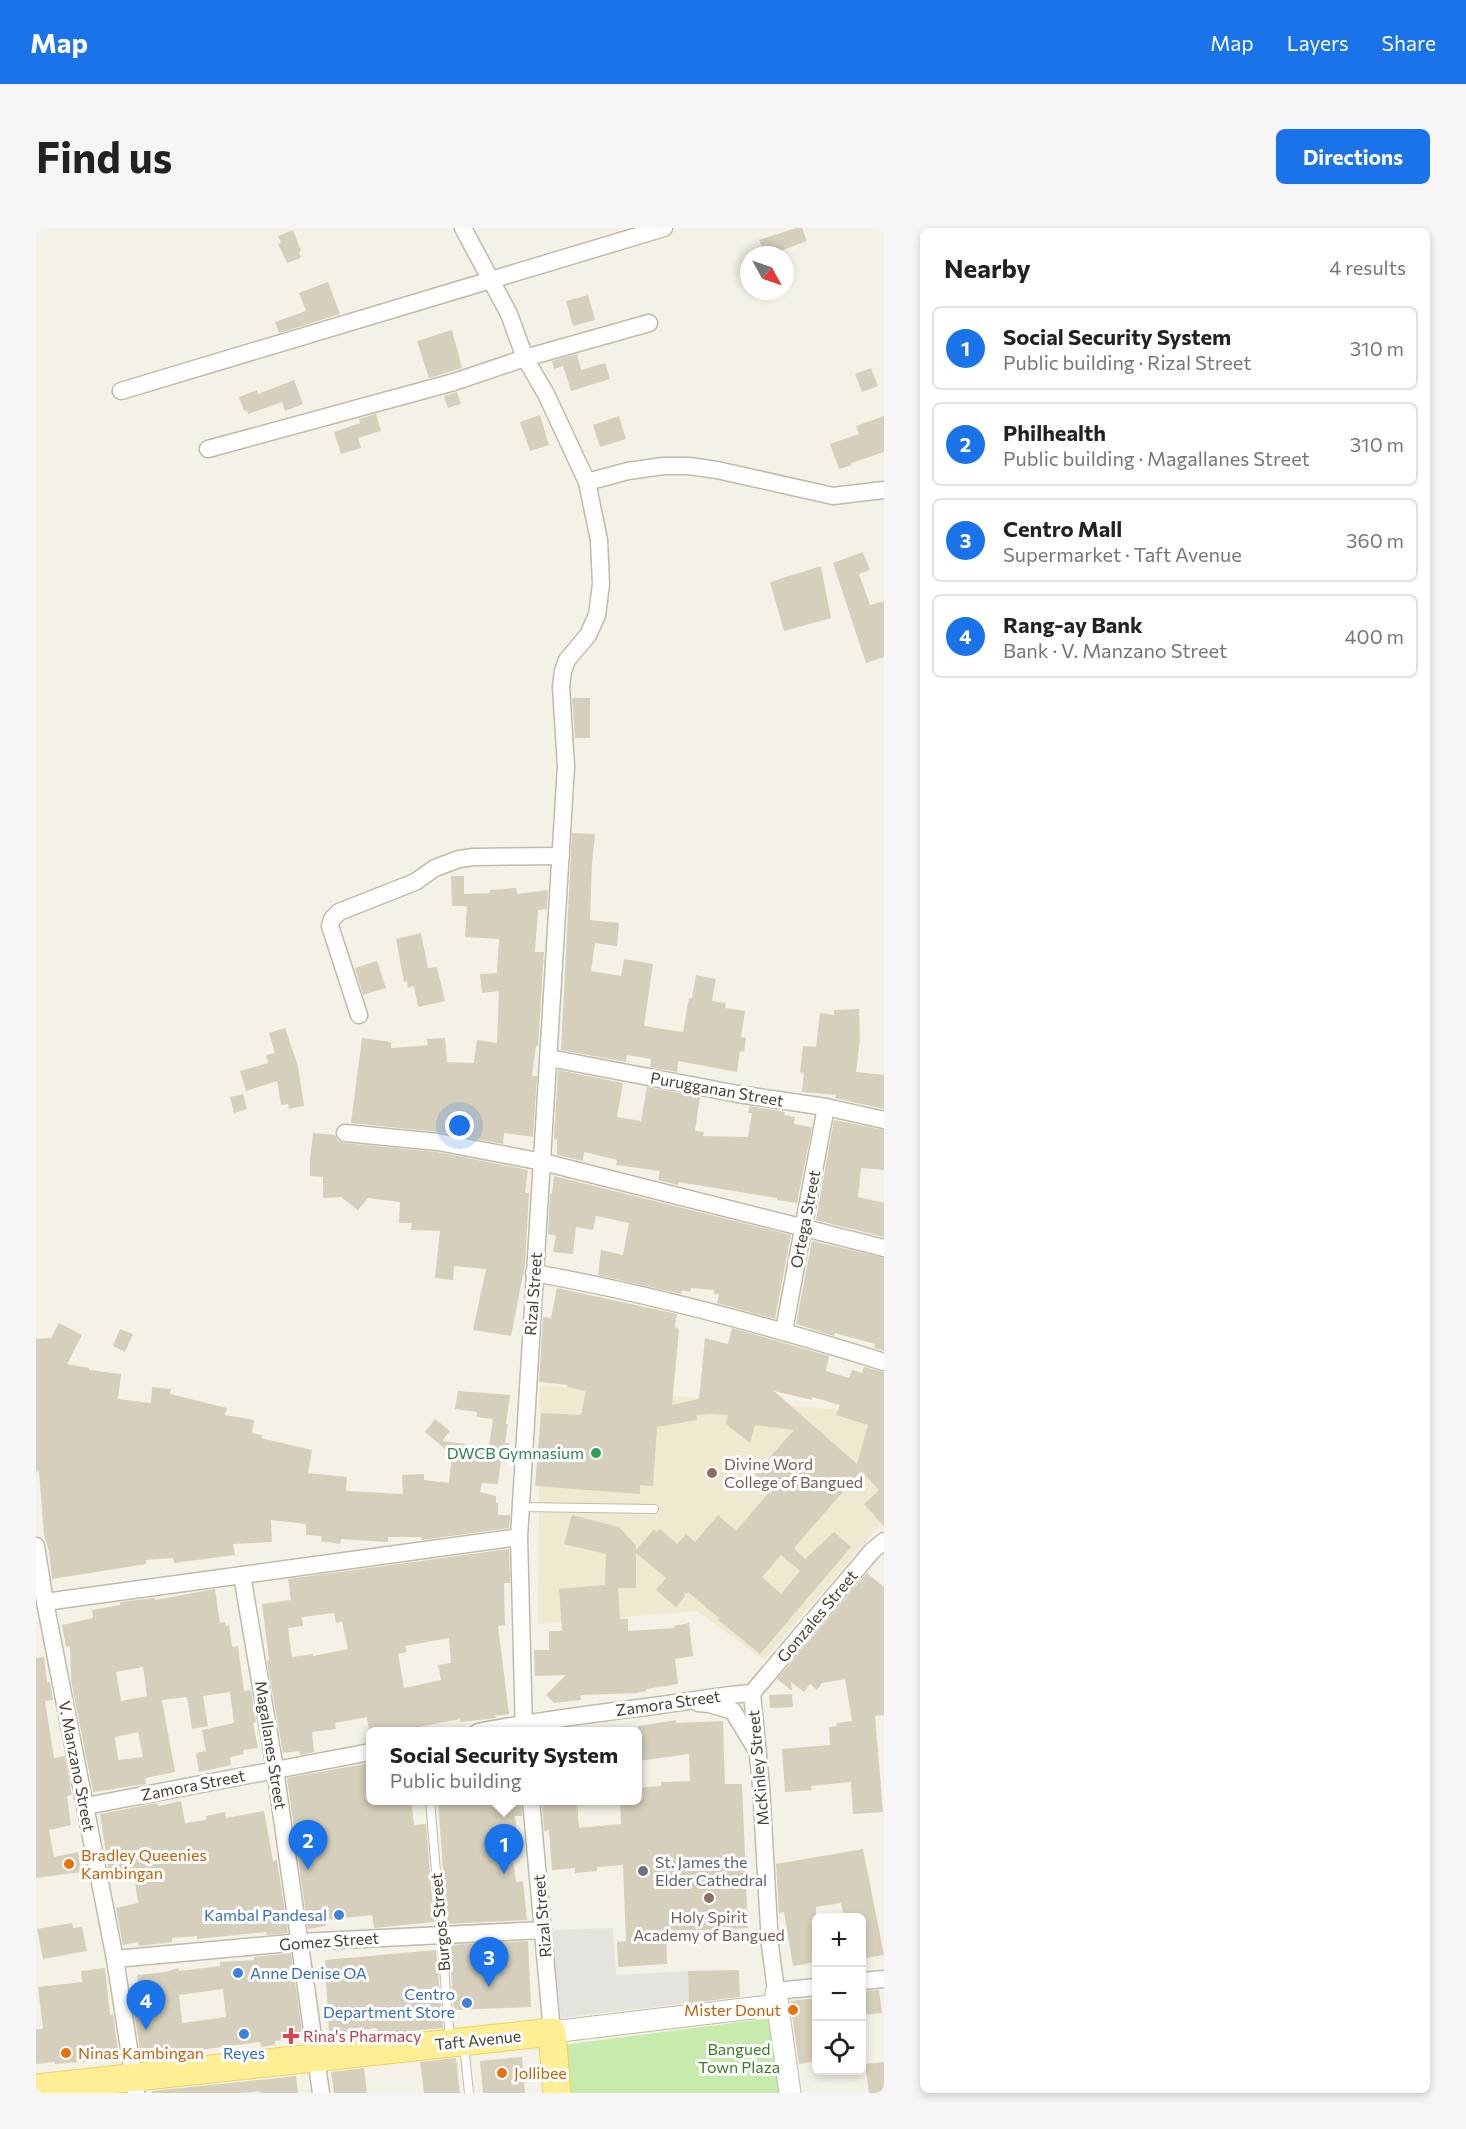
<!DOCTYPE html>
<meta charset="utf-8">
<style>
body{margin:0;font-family:Commissioner,sans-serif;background:#f6f6f6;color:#222}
.controls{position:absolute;right:18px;bottom:18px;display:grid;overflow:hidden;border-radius:9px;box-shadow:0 3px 9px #0003}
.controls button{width:54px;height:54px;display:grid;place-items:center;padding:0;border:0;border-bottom:2px solid #e0e0e0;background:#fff;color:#222;font:30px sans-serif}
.compass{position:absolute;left:704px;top:18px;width:54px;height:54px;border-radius:50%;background:#fff;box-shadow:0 3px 9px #0003;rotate:130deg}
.you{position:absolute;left:424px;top:898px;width:21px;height:21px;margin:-15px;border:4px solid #fff;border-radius:50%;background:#1a73e8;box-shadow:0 0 0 9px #1a73e833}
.badge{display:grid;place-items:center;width:39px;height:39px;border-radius:50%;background:#1a73e8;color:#fff;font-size:20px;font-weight:700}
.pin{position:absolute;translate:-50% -50px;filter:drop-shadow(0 2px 3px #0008)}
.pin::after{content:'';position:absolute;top:32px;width:21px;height:18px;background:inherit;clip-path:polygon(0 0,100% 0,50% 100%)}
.popup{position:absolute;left:330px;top:1499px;width:276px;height:78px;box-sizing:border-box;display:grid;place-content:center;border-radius:9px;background:#fff;filter:drop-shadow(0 2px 4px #0005);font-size:20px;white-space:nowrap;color:#767676}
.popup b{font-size:22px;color:#222}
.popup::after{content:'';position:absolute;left:50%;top:100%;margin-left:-12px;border:12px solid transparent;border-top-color:#fff}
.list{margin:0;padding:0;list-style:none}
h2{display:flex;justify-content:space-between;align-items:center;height:78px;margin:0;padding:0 24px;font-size:26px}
h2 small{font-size:20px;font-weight:400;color:#767676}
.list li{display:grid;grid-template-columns:39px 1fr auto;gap:18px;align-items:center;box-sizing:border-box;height:84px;margin:0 12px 12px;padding:0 12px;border:2px solid #e0e0e0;border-radius:9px}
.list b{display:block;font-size:22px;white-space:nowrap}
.list p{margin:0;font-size:20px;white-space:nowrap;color:#767676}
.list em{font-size:20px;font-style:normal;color:#767676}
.icon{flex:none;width:33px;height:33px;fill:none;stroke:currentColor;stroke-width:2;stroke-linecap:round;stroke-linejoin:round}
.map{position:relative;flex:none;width:848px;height:1865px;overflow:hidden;border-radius:9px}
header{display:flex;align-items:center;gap:36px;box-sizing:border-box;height:84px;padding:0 30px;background:#1a73e8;color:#fff}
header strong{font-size:28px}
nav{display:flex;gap:33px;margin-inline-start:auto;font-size:21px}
.intro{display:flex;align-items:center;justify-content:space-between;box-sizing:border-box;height:144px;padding:0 36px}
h1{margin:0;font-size:42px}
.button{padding:15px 27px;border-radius:9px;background:#1a73e8;color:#fff;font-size:21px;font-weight:700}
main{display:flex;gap:36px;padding:0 36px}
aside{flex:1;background:#fff;border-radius:9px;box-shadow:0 3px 9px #0003}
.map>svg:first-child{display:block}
</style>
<header>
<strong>Map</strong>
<nav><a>Map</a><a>Layers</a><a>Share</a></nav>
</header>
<div class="intro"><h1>Find us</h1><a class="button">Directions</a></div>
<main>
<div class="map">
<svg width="848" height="1865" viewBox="0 0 848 1865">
<rect width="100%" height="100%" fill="#f4f2e6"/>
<polygon fill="#eee9cf" points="504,1157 805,1182 848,1193 848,1296 839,1303 728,1432 661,1383 502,1396"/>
<polygon fill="#c7ebac" points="735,1790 747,1865 530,1865 527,1817"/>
<polygon fill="#e5e3de" points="577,1700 580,1747 652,1743 653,1775 525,1790 516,1702"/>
<g fill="#d6cfbb" fill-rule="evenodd">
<polygon points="760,0 766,0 771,13 744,23 746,27 729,27 723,12"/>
<polygon points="257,2 265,23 263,24 265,30 251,35 242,16 245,15 242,8"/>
<polygon points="292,54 304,86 243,105 239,94 270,83 263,65"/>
<polygon points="552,67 559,92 537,98 530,73"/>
<polygon points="416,102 426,140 393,150 381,113"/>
<polygon points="541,126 545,142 569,135 574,151 535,163 527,138 518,141 516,133"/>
<polygon points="835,140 842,158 826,164 819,146"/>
<polygon points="258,152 267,176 249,183 246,174 212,186 210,182 208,183 203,169 221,162 222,166"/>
<polygon points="421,164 425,176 412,180 408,168"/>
<polygon points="340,186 345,203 322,210 325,220 305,226 298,204 324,195 323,191"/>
<polygon points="504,187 513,217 494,223 484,194"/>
<polygon points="583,188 590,211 564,219 557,197"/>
<polygon points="848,188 848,224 815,235 816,237 803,241 794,216 823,206 820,198"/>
<polygon points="827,324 834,342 823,346 834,377 848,373 848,429 830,435 797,335"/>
<polygon points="782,339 785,339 795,390 748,403 734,354"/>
<polygon points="536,470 554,470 554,510 539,510"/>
<polygon points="536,605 559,606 556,636 554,692 583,695 581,718 559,715 555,743 585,748 588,731 617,736 608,798 647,804 653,770 656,770 660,747 680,751 676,773 690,775 689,780 709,783 705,809 710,810 708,824 704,823 701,844 642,833 641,844 614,839 615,831 591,827 590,834 525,822"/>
<polygon points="415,648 428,648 428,666 454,665 454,662 480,660 481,666 512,662 511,681 502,682 499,724 508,724 502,818 500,818 496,848 501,848 497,909 468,905 467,916 403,904 315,895 326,810 355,814 355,820 392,817 391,811 409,810 411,834 438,835 441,812 461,815 463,763 446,765 444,746 461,745 463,711 429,709 431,678 416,678"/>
<polygon points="385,705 392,740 401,739 409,773 382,779 378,758 372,760 371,753 368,754 360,711"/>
<polygon points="341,733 350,760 327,767 319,740"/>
<polygon points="823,781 824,811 820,844 848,847 848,881 799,870 800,867 766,864 768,845 764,844 767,818 780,819 784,785 798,787 798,782"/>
<polygon points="249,800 262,838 268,878 253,881 252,876 245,877 241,853 210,863 204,843 232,835 230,827 239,825 233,805"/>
<polygon points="522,842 587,855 581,889 605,893 611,859 664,869 659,903 668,904 667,908 712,909 716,885 712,885 714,878 749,884 748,887 759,889 758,896 776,899 761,975 741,972 741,970 642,954 642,957 622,952 624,943 580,937 581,932 548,924 547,933 521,927 521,912 518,911"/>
<polygon points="207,866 211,881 198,885 194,869"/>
<polygon points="798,892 848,902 848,942 825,940 822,969 848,975 848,1009 780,992"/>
<polygon points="277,905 299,907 302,913 308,915 401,924 492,942 489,965 493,965 489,1036 475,1108 437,1102 450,1041 418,1038 417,1052 399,1050 404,1003 375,1002 376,995 363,995 364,974 332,970 322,982 305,969 287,970 287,949 274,948 274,932"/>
<polygon points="518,948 755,1007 739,1091 681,1075 683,1066 678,1066 678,1062 655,1060 654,1064 646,1062 645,1066 562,1047 565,1022 587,1027 593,995 560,988 557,1002 540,999 537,1026 517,1024 520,1008 512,1006 514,966 516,966"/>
<polygon points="776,1013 848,1030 848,1123 838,1120 839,1116 799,1105 798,1108 760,1096"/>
<path d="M521,1060L641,1086L639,1099L643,1101L636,1177L663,1171L669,1110L692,1116L696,1100L793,1128L790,1143L813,1150L816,1142L826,1145L828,1139L848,1144V1298L828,1276L843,1262L825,1243L758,1320L769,1331L798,1304L815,1319L724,1426L681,1391H684L652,1364L651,1366L648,1364L649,1368L640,1379L620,1362L630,1350L600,1325V1360H582L584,1391H592V1403L639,1400L638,1398L653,1395L657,1428L639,1431L642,1456L610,1461V1463L600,1465L545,1467V1472L518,1475L510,1467L530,1447L499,1448L498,1422H513V1403H526L523,1361L569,1357L570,1326L528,1316L536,1287L583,1299L600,1317V1322L618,1301L621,1304L624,1301L641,1316L650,1306L659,1314L682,1287L700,1303L736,1261L719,1246L758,1202L719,1197L714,1215L690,1196L692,1187L678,1186L660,1187L661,1192L621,1199L617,1258L604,1257V1266L499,1258L505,1185L545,1187L550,1163L531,1159L532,1157L503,1154L507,1089L515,1090ZM738,1163L776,1172V1169L804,1177L800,1187L832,1197L821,1236ZM745,1327L764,1343L745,1366L726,1349Z"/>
<polygon points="23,1095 46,1107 31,1136 53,1140 53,1142 85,1146 82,1171 115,1175 116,1159 135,1161 134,1166 191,1180 189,1187 218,1192 216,1205 226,1207 225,1210 276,1222 272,1245 311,1249 310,1263 367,1266 366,1247 388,1246 388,1252 413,1255 416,1227 389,1204 399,1191 414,1203 406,1213 430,1216 437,1221 437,1217 453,1219 457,1191 441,1189 441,1184 419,1181 422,1163 474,1167 470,1196 472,1196 469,1215 473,1215 471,1233 465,1232 462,1256 446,1255 444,1264 460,1268 460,1275 462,1275 462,1287 474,1287 473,1300 386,1312 385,1309 352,1309 352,1314 305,1311 304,1316 285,1313 286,1308 270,1307 270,1296 235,1292 236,1314 197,1316 199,1327 138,1335 137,1330 110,1332 110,1336 16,1351 13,1323 8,1307 3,1243 0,1244 0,1111 15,1110"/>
<polygon points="84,1101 97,1106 89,1124 77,1118"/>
<path d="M473,1321L474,1355H468L469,1397L462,1398L473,1486L459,1488L460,1490L424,1494V1491L362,1503H333L331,1489L299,1495L300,1501L276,1504L278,1524L264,1527L263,1523L247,1525L231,1433L233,1432L226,1376L255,1372L252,1351ZM298,1385L300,1395L306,1394L312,1421L277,1428V1426L256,1429L252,1400L267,1398L266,1389ZM413,1410L415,1435L402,1437L405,1452L368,1460L362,1426L371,1424L369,1418Z"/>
<polygon points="831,1345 848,1359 848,1487 839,1488 847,1584 817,1586 815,1554 775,1558 776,1562 749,1564 746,1521 794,1517 793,1499 801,1498 800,1495 816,1493 809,1451 786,1455 781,1462 774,1456 768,1464 755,1454 756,1463 741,1451"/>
<path d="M179,1361L184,1395L189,1394L190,1398L193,1397L196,1419L202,1418L208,1463L215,1462L220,1494L217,1495L222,1520L207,1522L208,1526L194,1529L195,1537L163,1544L160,1525L170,1523L166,1502L198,1495L194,1464L167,1468L172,1498L156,1501L151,1469L126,1472L139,1544L109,1550L110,1556L57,1564L35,1452L34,1418L30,1419L26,1397L57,1390L56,1382L84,1377V1374L119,1370V1372ZM107,1439L111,1468L85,1473L80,1444ZM102,1504L107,1529L82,1532L79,1509Z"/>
<polygon points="8,1429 11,1454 14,1454 17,1472 9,1473 18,1530 29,1528 36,1567 31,1568 35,1597 13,1602 18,1629 42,1624 46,1644 0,1650 0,1430"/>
<polygon points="756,1466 757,1479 734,1480 733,1467"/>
<polygon points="640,1492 640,1495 687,1493 689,1556 706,1556 712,1700 630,1704 631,1736 582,1739 581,1714 590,1713 587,1637 561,1639 561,1643 539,1645 539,1640 516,1642 513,1602 508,1603 506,1572 541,1572 543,1600 585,1596 584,1572 602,1572 602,1560 625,1558 625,1554 654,1553 653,1526 602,1533 602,1498"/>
<polygon points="334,1535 334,1572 375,1572 378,1597 390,1596 398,1694 338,1700 336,1687 289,1692 290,1698 272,1701 251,1550"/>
<polygon points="402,1572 485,1572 486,1588 479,1588 483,1626 476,1626 480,1654 487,1653 491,1692 411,1696"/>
<polygon points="145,1573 149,1595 170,1592 170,1588 189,1584 190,1590 228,1583 237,1633 241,1632 252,1705 231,1707 230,1704 161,1711 161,1708 136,1710 136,1714 103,1718 102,1714 87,1717 80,1680 102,1675 98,1648 74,1652 64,1586 121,1575 122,1578"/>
<polygon points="827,1621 848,1727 825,1731 825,1689 808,1689 805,1675 780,1679 780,1734 757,1738 748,1684 743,1685 740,1636"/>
<polygon points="36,1695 37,1700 46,1699 51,1723 7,1731 1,1701"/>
<polygon points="492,1713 495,1779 418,1782 413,1717"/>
<polygon points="400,1722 407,1800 342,1806 341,1800 293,1806 289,1732"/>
<path d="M255,1725L267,1810L239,1813V1817L225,1819L224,1814L126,1827L125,1819L104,1822L98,1784H102L100,1770L104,1769L101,1747L130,1744L142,1740L143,1743L184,1738V1734L218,1732V1729ZM187,1761L190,1789L146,1795L143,1767Z"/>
<polygon points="69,1740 74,1787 77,1786 83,1831 19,1836 19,1834 0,1836 0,1801 7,1801 2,1759 46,1754 45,1743"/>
<polygon points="703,1742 704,1769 653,1775 652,1743"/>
<polygon points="843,1762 846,1785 825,1787 825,1763"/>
<polygon points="780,1770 780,1833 763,1836 754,1773"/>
<polygon points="486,1829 489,1865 447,1865 444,1833"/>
<polygon points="420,1830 424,1865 388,1865 384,1834"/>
<polygon points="848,1834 848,1865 833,1865 829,1836"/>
<polygon points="328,1840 331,1865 298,1865 295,1844"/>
<polygon points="260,1848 262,1865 224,1865 223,1863 207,1865 116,1865 116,1863"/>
</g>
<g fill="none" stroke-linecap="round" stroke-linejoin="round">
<defs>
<g id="service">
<polyline points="485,1279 618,1281"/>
<polyline points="394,1572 414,1811"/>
<polyline points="428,1817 433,1865"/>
</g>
<g id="minor">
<polyline points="427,0 473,86 489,130 510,166 551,254 563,312 565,356 561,387 552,407 531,432 527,443 525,459 530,538 483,1309 488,1504"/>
<polyline points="85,163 628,0"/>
<polyline points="172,221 418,154 489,130 613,95"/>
<polyline points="551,254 592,243 627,238 653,238 681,242 797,268 848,262"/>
<polyline points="323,787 294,698 296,691 303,684 379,654 399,640 423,631 438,629 525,628"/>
<polyline points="513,830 702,866 790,879 848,892"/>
<polyline points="309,905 402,914 507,934 848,1020"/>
<path d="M498,1045C617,1066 733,1098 848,1134"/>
<polyline points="748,1102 790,879"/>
<polyline points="0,1318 9,1374 79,1731 100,1865"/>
<polyline points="206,1347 239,1541 285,1865"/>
<polyline points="9,1374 483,1309"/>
<polyline points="716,1465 725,1558 734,1717 740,1763 780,1759"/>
<polyline points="716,1465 836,1323 848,1313"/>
<polyline points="662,1475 673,1476 697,1483 718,1518"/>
<path d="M442,1504C503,1492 564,1485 625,1477C655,1473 685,1467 716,1465"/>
<polyline points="495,1572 516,1804"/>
<polyline points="50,1578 334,1524"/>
<polyline points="79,1731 265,1714 507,1702"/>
<polyline points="826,1753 848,1751"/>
</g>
<g id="tertiary">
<polyline points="740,1765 754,1865"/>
<polyline points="516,1804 742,1777"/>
</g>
<polyline id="primary" points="0,1860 516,1804 521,1865"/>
</defs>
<use href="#service" stroke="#c0bba8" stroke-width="10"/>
<use href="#minor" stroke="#c0bba8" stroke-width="19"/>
<use href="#tertiary" stroke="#c0bba8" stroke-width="23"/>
<use href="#primary" stroke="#ebd25d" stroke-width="29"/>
<use href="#service" stroke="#fff" stroke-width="8"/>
<use href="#minor" stroke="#fff" stroke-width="16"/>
<use href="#tertiary" stroke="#fff" stroke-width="21"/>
<use href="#primary" stroke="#ffee94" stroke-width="27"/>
</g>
<circle fill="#2e9e5b" stroke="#fff" stroke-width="2" cx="560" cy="1225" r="6"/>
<g fill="#8d6e63" stroke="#fff" stroke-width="2">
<circle cx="676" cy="1245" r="6"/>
<circle cx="673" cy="1670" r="6"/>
</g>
<g fill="#e8710a" stroke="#fff" stroke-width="2">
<circle cx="33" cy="1636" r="6"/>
<circle cx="757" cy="1782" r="6"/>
<circle cx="30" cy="1825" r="6"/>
<circle cx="466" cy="1845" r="6"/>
</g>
<circle fill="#6b7280" stroke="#fff" stroke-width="2" cx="607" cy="1643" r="6"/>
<g fill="#3f7fe0" stroke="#fff" stroke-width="2">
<circle cx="303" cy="1687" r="6"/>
<circle cx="202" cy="1745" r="6"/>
<circle cx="431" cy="1775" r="6"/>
<circle cx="208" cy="1806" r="6"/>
</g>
<path fill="#e0444e" stroke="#fff" stroke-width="2" d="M252 1799h6v6h6v6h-6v6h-6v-6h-6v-6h6z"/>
<g text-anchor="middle" stroke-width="6" stroke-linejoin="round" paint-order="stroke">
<g font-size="16" fill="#474235" stroke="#fff">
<text transform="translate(681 861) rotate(10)" y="6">Purugganan Street</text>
<text transform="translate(769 991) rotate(-79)" y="6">Ortega Street</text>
<text transform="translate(497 1066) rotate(-86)" y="6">Rizal Street</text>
<text transform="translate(781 1388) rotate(-50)" y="6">Gonzales Street</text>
<text transform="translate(632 1475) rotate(-8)" y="6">Zamora Street</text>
<text transform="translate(235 1517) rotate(81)" y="6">Magallanes Street</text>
<text transform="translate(41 1538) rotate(79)" y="6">V. Manzano Street</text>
<text transform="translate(722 1540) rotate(-95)" y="6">McKinley Street</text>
<text transform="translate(157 1557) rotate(-11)" y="6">Zamora Street</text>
<text transform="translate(506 1688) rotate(-95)" y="6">Rizal Street</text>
<text transform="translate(404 1694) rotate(-95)" y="6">Burgos Street</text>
<text transform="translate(293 1713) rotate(-4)" y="6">Gomez Street</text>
<text transform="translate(442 1812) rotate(-6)" y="6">Taft Avenue</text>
</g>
<g font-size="16" fill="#27864d" stroke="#fff" text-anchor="end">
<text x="548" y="1231">DWCB Gymnasium</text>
</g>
<g font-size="16" fill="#785e54" stroke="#fff" text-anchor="start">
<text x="688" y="1242">Divine Word<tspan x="688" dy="18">College of Bangued</tspan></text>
<text x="673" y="1695" text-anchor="middle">Holy Spirit<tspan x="673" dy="18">Academy of Bangued</tspan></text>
</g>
<g font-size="16" fill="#c56008" stroke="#fff" text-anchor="start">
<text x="45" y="1633">Bradley Queenies<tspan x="45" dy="18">Kambingan</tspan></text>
<text x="745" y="1788" text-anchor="end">Mister Donut</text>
<text x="42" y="1831">Ninas Kambingan</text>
<text x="478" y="1851">Jollibee</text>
</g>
<g font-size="16" fill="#5b616d" stroke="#fff" text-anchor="start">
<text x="619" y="1640">St. James the<tspan x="619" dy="18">Elder Cathedral</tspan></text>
</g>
<g font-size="16" fill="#366cbe" stroke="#fff" text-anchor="end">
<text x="291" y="1693">Kambal Pandesal</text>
<text x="214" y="1751" text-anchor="start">Anne Denise OA</text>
<text x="419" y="1772">Centro<tspan x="419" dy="18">Department Store</tspan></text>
<text x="208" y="1831" text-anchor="middle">Reyes</text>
</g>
<g font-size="16" fill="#be3a42" stroke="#fff" text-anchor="start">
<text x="267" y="1814">Rina's Pharmacy</text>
</g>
<g font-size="16" fill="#3b7d24" stroke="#fff">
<text x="703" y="1827">Bangued<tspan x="703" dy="18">Town Plaza</tspan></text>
</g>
</g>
</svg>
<div class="controls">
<button>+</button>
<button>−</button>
<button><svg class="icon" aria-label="locate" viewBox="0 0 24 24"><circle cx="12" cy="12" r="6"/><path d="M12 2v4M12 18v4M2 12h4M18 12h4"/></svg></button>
</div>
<svg class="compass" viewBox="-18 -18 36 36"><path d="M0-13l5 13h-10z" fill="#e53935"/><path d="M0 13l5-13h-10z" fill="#767676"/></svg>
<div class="you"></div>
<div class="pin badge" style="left:468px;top:1646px">1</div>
<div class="popup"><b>Social Security System</b>Public building</div>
<div class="pin badge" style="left:272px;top:1642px">2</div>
<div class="pin badge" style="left:453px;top:1759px">3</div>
<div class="pin badge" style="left:110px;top:1802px">4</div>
</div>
<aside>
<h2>Nearby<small>4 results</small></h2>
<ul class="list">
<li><span class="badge">1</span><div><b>Social Security System</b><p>Public building · Rizal Street</p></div><em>310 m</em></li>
<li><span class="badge">2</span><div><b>Philhealth</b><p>Public building · Magallanes Street</p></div><em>310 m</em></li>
<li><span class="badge">3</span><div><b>Centro Mall</b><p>Supermarket · Taft Avenue</p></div><em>360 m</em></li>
<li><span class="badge">4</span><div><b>Rang-ay Bank</b><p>Bank · V. Manzano Street</p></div><em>400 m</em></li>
</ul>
</aside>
</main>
